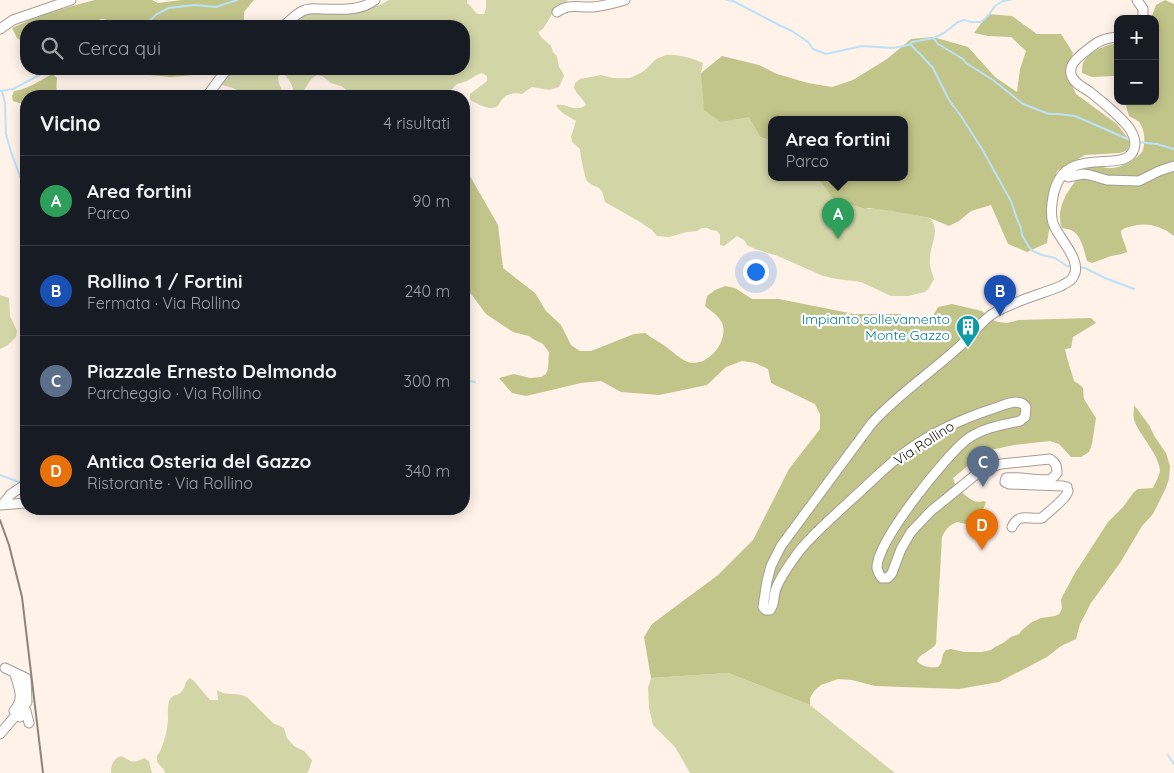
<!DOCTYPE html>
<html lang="it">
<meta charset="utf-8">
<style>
body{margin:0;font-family:Quicksand,sans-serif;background:#20242c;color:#f1f3f6}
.controls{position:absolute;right:15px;top:15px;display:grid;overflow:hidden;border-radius:10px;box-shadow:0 2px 12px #0003}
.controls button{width:45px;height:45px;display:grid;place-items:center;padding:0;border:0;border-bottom:1px solid #363941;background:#171b24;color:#f1f3f6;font:25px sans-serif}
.you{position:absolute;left:755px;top:271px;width:18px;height:18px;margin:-12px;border:4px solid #fff;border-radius:50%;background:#1a73e8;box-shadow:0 0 0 8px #1a73e833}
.badge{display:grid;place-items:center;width:32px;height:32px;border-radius:50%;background:#8761dc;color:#fff;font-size:16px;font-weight:700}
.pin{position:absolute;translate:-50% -41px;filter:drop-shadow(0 1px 2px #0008)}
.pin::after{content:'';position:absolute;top:26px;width:18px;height:15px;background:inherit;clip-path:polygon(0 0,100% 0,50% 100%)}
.popup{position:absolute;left:768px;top:116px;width:140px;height:65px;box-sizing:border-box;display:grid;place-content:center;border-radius:10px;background:#171b24;filter:drop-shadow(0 1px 4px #0005);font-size:16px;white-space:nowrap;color:#9ea1a6}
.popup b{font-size:19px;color:#f1f3f6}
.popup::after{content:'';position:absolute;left:50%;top:100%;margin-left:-10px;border:10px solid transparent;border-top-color:#171b24}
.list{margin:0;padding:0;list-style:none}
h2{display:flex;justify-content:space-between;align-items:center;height:65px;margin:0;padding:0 20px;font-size:21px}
h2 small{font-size:16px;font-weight:400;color:#9ea1a6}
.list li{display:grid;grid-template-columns:32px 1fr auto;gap:15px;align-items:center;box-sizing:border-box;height:90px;padding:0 20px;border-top:1px solid #363941}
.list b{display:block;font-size:19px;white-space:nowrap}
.list p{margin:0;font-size:16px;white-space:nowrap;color:#9ea1a6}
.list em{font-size:16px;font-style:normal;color:#9ea1a6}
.icon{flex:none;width:28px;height:28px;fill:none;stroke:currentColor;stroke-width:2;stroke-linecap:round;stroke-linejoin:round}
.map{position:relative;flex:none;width:1174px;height:773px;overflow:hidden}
.search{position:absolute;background:#171b24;box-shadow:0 2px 12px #0003;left:20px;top:20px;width:450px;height:55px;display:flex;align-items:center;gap:12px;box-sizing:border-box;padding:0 18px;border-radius:20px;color:#9ea1a6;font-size:19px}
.panel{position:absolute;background:#171b24;box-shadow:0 2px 12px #0003;left:20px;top:90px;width:450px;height:425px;border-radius:20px}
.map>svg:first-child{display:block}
</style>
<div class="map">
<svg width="1174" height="773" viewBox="0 0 1174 773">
<rect width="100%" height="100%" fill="#fef2e9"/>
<g fill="#d2d6a7">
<path d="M389,0H467V3C472,6 473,11 478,14H484L486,9V0H568L554,11L543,29L538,32L542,38L551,46L553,52L557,56L559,67L562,71L564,76L559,87L549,90L532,87L522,94C515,92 505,94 501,101C499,103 499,106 496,107C490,111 476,103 470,100V94L487,81V76L482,73L477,75L467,81L457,84L448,93L438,96H428L425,92L420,91L415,96H355L341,86L331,83L322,76L317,75L312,78L304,90L299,92L294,91C291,83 289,78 282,73L278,77C278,84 283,89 282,96H238V91L233,88L219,84L232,69H464V26H287L304,15L320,11H362L380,5Z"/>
<path d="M666,55C679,54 691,58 703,63L701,73L721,122L749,116L760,137L772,141V178H818L833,199L865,209C881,206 913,215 930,218C941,230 930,245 930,259C929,266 932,272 934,279L929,288L925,292L908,296H891L861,282L837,279L823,276L778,256L755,249L747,245L744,240L737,236L724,246L720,245V235L717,231L711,230L707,228H702L697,231L687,232L669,237L657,236L652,230L640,222L605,202C601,182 598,191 587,181C585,178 580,154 580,149L572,142L571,137L576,121C568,116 560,113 556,105C567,103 575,113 586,105C583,98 577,95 574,88L575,83L580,79L601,75L613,78H630L644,71L656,59Z"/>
<polygon points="0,295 9,298 10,316 17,331 16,337 8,345 0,349"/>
<polygon points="728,673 810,705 895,773 690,773 675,747 653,725 649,708 648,688 651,678"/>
<path d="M190,678L194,681L210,700H218L217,690C226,697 239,691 248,698L273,723L284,728L287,738L294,746L304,751L312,760L309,770L307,773H165L164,770L157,762V756C163,749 168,728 168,719C168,713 167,705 170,699C173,694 179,696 182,691C186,686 184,682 190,678Z"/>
<path d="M121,756C133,762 132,764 144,758L149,761L152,773H111C111,765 113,759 121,756Z"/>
</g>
<g fill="#c1c589">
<path d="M95,0H152L158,3L182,0H254L244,12V26H116L113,21L102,19L75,26H26V44L17,38L12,28C38,16 66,7 95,0Z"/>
<path d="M1165,0L1174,4V236C1162,226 1147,222 1132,226C1127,228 1125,227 1121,231C1121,238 1126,244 1127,252L1122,254L1111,256L1092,263L1087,261C1085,253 1081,236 1074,232C1071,229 1066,229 1062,228C1055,210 1067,191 1078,178C1081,175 1084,169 1089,167C1096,164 1104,169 1112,168C1118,168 1125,164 1130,162C1134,159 1139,156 1142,152C1146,144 1145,129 1139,122C1137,120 1132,118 1129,116L1126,106L1129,101H1155V19H1147V16H1152L1156,5Z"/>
<polygon points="988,14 1012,16 1037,34 1061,34 1073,53 1066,73 1076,94 1117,124 1130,141 1128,150 1120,153 1085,155 1057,171 1049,199 1050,224 1047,243 1027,252 1008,244 991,205 971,211 959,221 949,226 930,218 893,211 869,208 865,209 833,199 818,178 904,178 904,120 772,120 772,141 760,137 749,117 721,122 704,110 701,73 722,56 759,65 777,74 808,83 832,87 853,80 887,59 911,39 933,37 968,47 995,77 1017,92 1020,69 1026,51 1011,37 988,36 974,33"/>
<path d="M1118,43V77L1113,76L1092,77L1082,73C1082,69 1082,64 1084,61C1091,50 1106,45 1118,43Z"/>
<polygon points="142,69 208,69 205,74 171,77 149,75"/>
<path d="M53,74L57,78C57,84 55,91 59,96H26V103H19L13,101L12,96L14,91C22,90 31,86 38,82C44,79 47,76 53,74Z"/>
<path d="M464,171H467L498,225L503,268L535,293L546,311L561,325L571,345L580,351H591L634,334L645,333C651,338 658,341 665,346C672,351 682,361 691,363C710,365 729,340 722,323C719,316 711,311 705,306L707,296L715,290L725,286L735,288L752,299H779L854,314H900L909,319L921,320L933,316L938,307L952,304L982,311L991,319L998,322L1007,323L1019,320L1091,318L1096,323L1073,337L1071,348L1065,349C1067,360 1071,370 1074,381L1079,384L1083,388L1084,399L1096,418L1092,444L1089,452L1081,457H1071L1059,444L1050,441L1014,445L986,451L953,478L957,490C967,494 972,505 983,501L986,502C983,513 976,519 966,524L957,522C949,525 945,530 942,537L936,644C931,651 920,653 917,661C922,667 931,668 938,667L941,663L943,654L946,650L951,649L964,652H982L991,650L995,647L1003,643L1011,637L1019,634L1022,630L1032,622L1041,618L1055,616L1059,614L1062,609L1061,600L1063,595L1075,573L1108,522L1123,507L1134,492L1138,489L1153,488C1155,483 1160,475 1160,470C1158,453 1140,436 1134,420C1133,416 1134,409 1134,405L1149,425L1155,437L1166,453L1170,466L1169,479L1165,490L1153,514L1142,526L1120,563L1091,603L1080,624L1076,639L1061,646L1047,657L999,682L959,689L875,686L852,680L838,679L821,685L814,691L810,698V705L728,673L651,678L644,637L652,624L718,575L753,540L789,469L820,429V414L815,404L771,383L768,369L755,363L742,361L726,367L707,385L659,395L621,392L601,381L581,383L526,396L512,393L499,378L514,374L530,378L541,377L546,374L548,369L549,352L543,344L533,339L529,336L513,332L486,314L472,295L467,292L464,291Z"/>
</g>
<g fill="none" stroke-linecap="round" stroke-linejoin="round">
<g stroke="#bde1f7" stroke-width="2">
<polyline points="727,0 733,1 781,26 792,31 808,42 813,49 826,54 862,46 893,48 909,45 912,42 934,38 944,33 958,22 964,20 971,22 981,22 988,16 995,6 1003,1 1010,0"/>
<path d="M94,26C100,23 107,23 114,26"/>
<polyline points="125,26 141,25 148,22 157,14 169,8 194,5 216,7 237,0"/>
<polyline points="934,39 938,44 963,59 966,63 993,80 1023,104 1049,114 1058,114 1075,116 1130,140"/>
<polyline points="910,44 922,56 933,68 949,100 961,116 982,149 1011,201 1017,219 1021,228 1022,235 1029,247 1033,251 1042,255 1055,258 1067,266 1073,267"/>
<polyline points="0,91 13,89 51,69"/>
<polyline points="2,91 5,103 6,134 11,152 21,179"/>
<polyline points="1137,142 1157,144 1174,149"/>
<polyline points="1078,267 1085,268 1105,278 1134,289"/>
<polyline points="464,380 475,382"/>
<polyline points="0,475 19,482 26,479"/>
<polyline points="1168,755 1174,764"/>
</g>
<defs>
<g id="minor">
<polyline points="1137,0 1143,9 1143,19"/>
<path d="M557,12C569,3 579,8 593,7C603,6 615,3 625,0"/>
<path d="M283,26C290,21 296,13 305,10C310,8 316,9 321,9C340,9 359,12 375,0"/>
<polyline points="0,29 13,20 71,0"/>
<polyline points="207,96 224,73 229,69"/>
<polyline points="1063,174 1068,177 1083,174 1090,175 1107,180 1139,181 1159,171 1174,166"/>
<polyline points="3,504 11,494 26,484"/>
<polyline points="0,505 26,503"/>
<path d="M1012,527C1019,512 1029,520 1042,518C1047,513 1067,498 1068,491C1068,490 1067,489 1067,487L1063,486L1009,484L1005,482L1006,478C1019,476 1041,482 1051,479C1054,477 1055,476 1057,473C1057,466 1056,463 1050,459L1001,464L988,468L974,476L931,511L911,532L901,549L892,573L888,578H882C879,575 878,572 877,568C876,542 945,457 966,440C982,428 1001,425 1020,421L1025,417L1026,407C1019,397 1004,405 995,408C961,419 928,434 900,456C883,469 868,485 852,499C835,515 815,532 800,550C792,561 778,579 775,592C773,599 775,604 770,610H766L763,607L767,581L771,566L781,546L872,423C898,394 932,372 961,345C972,335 981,321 994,313C1014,301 1039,295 1061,286C1065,283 1071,282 1073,277C1084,261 1057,237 1053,223C1050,214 1052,201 1054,192C1067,142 1125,176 1134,149C1136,143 1134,136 1131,131C1126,121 1099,99 1090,92C1083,87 1073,83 1071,74C1069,66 1076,59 1081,55C1094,44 1101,38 1118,37"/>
<path d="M14,711C25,698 19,689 15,674"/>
<polyline points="20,717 26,711 29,723"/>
<polyline points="0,734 27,702 26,678 5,668"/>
</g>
</defs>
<use href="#minor" stroke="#a79b94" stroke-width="11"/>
<use href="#minor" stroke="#fff" stroke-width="9"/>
<polyline stroke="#8b837d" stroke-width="2" points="0,520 9,545 22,597 43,773"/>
</g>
<defs>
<symbol id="building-pin" viewBox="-11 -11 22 30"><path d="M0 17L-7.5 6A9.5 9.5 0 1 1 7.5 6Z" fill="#0f9aa8" stroke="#fff"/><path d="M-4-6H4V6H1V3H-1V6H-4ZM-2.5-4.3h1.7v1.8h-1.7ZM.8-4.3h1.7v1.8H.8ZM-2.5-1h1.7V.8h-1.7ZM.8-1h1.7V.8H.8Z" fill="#fff"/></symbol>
</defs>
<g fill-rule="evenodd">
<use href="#building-pin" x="954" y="313" width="28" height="38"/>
</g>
<g text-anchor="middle" stroke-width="4.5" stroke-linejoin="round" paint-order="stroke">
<g font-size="14" fill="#0d838f" stroke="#fff" text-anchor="end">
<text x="950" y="324">Impianto sollevamento<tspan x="950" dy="16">Monte Gazzo</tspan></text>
</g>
<g font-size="14" fill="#181411" stroke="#fff">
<text transform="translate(924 443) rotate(-33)" y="5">Via Rollino</text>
</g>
</g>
</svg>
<div class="controls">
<button>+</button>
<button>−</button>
</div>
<div class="you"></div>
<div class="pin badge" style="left:838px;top:239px;background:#2e9e5b">A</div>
<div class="popup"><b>Area fortini</b>Parco</div>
<div class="pin badge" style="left:1000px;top:316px;background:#1a4fb4">B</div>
<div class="pin badge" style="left:983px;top:487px;background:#5c6f8a">C</div>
<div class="pin badge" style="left:982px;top:550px;background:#e8710a">D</div>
<div class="search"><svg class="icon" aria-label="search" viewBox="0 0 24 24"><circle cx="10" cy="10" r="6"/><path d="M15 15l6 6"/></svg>Cerca qui</div>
<section class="panel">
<h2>Vicino<small>4 risultati</small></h2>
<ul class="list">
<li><span class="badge" style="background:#2e9e5b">A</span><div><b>Area fortini</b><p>Parco</p></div><em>90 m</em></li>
<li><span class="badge" style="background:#1a4fb4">B</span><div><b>Rollino 1 / Fortini</b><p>Fermata · Via Rollino</p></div><em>240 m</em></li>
<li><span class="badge" style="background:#5c6f8a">C</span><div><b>Piazzale Ernesto Delmondo</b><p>Parcheggio · Via Rollino</p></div><em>300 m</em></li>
<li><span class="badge" style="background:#e8710a">D</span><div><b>Antica Osteria del Gazzo</b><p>Ristorante · Via Rollino</p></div><em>340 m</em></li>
</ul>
</section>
</div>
